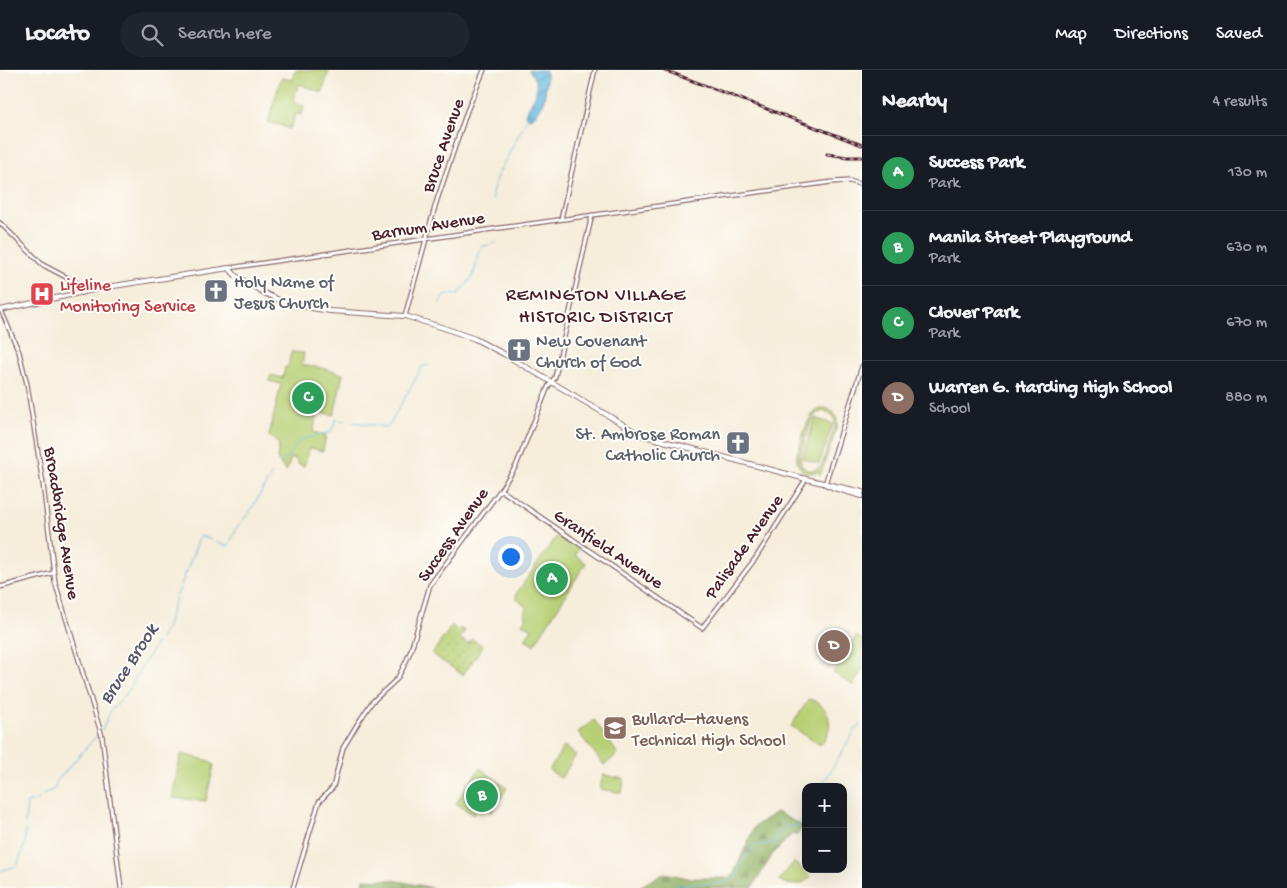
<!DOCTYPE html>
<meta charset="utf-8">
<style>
body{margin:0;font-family:"Gochi Hand",sans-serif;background:#20242c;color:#f1f3f6}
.controls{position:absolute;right:15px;bottom:15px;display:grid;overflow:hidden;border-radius:10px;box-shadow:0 5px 20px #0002}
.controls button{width:45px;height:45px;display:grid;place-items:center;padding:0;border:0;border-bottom:1px solid #363941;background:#171b24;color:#f1f3f6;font:25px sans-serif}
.you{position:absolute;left:510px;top:486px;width:18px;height:18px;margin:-12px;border:4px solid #fff;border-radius:50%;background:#1a73e8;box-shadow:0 0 0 8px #1a73e833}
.badge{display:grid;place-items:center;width:32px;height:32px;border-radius:50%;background:#ea580c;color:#fff;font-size:16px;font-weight:700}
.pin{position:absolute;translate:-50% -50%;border:2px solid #fff;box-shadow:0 1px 5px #0006}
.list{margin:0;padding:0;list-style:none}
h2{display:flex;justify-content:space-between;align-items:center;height:65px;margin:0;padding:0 20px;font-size:21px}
h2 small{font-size:16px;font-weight:400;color:#9ea1a6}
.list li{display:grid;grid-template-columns:32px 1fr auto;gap:15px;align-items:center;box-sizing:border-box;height:75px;padding:0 20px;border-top:1px solid #363941}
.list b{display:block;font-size:19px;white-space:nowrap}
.list p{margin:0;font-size:16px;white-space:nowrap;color:#9ea1a6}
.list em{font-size:16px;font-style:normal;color:#9ea1a6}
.icon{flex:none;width:28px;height:28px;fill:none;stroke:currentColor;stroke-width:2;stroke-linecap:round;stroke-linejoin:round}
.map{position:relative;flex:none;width:862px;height:818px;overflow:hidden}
header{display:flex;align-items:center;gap:30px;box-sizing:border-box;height:70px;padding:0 25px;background:#171b24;border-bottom:1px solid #363941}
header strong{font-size:24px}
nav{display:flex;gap:28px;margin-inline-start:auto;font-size:18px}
.search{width:350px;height:45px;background:#20242c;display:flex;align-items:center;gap:12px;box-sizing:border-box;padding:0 18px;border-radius:28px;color:#9ea1a6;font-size:19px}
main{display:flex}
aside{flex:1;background:#171b24}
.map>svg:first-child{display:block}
</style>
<header>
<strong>Locato</strong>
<div class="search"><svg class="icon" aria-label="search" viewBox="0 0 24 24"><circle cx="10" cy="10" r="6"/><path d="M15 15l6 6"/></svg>Search here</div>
<nav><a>Map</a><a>Directions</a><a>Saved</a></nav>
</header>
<main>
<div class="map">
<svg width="862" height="818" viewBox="0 0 862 818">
<defs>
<pattern id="grass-dots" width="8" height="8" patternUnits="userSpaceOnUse" patternTransform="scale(1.25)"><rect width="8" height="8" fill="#b8d075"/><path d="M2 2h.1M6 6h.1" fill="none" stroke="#a0b265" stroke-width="1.8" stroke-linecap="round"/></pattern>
<pattern id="forest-firs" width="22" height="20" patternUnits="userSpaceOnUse" patternTransform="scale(1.25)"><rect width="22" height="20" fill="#92b266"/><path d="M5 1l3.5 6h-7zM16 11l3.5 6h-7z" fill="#799054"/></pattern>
<pattern id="water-waves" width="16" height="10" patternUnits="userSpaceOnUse" patternTransform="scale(1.25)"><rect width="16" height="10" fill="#66b9e2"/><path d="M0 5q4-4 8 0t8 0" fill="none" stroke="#5696b7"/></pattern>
</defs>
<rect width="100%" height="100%" fill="#fdfcf7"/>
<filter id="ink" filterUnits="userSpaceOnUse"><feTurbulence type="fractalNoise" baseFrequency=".02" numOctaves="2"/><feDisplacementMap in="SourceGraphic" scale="10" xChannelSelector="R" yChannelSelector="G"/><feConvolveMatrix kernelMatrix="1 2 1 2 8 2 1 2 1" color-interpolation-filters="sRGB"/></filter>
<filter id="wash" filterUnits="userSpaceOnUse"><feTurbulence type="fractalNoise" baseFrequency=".0096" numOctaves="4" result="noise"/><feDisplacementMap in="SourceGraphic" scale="20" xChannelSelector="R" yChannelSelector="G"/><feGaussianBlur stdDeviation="1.12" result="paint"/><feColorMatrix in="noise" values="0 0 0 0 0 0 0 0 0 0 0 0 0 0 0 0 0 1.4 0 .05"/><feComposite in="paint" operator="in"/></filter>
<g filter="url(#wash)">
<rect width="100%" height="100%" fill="#f6edda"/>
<polygon fill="url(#grass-dots)" stroke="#817850" points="452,555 458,561 460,558 465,561 460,568 468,574 472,569 483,576 463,605 432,584"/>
<g fill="url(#forest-firs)" stroke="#6e6848">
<polygon points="776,742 803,756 797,766 792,764 772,785 752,818 637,818 665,803 688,808 728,808 733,805 755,756"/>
<polygon points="364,809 393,810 433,818 363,818"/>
</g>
<g fill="#b8d075" stroke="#817850" fill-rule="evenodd">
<polygon points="295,0 329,0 322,23 299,14 293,32 304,36 302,45 296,44 290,59 277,54 268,53 281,8 292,10"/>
<polygon points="291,282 304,283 302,295 313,297 314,296 343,304 334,345 318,342 313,362 326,365 323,381 310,378 304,396 298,394 295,389 291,388 286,402 277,389 279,374 269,366 281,314 269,311 271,305 283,308 285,297 288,297"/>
<path d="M825,338C835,341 839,348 837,357L821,404H819V401C806,407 795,398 797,384C803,369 806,339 825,338ZM825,341L834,346L835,356L822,395L815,400H807L801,395L800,385L812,349L817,343Z"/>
<polygon points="815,348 833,354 819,394 802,388"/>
<polygon points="559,463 579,478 575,485 586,493 534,575 525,569 532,559 522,553 527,547 524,545 527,538 517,529 516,524"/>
<polygon points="856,566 862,570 862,600 853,615 833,603"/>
<path d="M809,629C831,635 836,659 820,675L791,656Z"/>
<polygon points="594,650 618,684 604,695 578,662"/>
<polygon points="564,676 576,685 561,708 549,700"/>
<polygon points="181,684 210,691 214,695 206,731 172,728"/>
<polygon points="480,698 507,718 492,742 480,734 473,745 456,733"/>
<polygon points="603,705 624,709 622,723 600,719"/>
<path d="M794,792L811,807C801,816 790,817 779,810Z"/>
</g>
<path fill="url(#water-waves)" stroke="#586c86" d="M529,0H546C546,16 547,40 530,48L526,46L525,44C535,25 543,19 529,0Z"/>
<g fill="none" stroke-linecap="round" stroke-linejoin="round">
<g stroke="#66b9e2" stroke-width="1">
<polyline points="493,130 492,123 496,108 528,47"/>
<polyline points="440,233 442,228 446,224 458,225 473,206 481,177 496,173"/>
<polyline points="352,352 386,357 389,356 421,299 423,296 429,295"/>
<polyline points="282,394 300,370 331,362 336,349 344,351"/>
<polyline points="217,472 227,476 229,475 237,457 249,443 272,404"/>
<polyline points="102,660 111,640 127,623 141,597 166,559 173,536 200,466 211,470"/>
<polyline points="821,717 855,660 862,654"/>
<polyline points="43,725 47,722 54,720 57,711 99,663"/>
<polyline points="25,754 27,733 38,729"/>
<polyline points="0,801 17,796 25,773 25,760"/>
<polyline points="670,818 676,815 726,813 737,807 743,791 753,776 770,773 777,774 776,765 785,757 797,756 806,742"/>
</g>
</g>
</g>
<g filter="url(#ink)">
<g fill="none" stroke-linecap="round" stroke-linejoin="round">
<defs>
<g id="secondary">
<polyline points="561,149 595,0"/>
<polyline points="0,153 43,195 83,216 87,220"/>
<polyline points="229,198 500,158 832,112 850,111 862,115"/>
<polyline points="1,240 19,282 27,314 43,414 55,512 102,666 121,818"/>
<polyline points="405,246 436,133 467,41 484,0"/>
<polyline points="825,414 862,296"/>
<polyline points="501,420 702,558 755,489 806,409"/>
<polyline points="0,517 53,503"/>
<polyline points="293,818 319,732 333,717 343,678 358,653 372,632 397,609 405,594 411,580 430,515 499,422 516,396 548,317 555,307 592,145"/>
</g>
<g id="primary">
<polyline points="0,240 107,217 229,198 236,206 266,224 288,234 330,241 405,246 444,258 475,269 504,284 641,365 806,409 862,422"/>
<polyline points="825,414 834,418 862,426"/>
</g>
</defs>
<use href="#secondary" stroke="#866768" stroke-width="5.5"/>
<use href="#primary" stroke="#866768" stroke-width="6"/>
<use href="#secondary" stroke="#fff" stroke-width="3"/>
<use href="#primary" stroke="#fff" stroke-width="4"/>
<defs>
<g id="rail">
<polyline points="664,0 862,75"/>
<polyline points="827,84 847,87 862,87"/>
</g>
</defs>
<use href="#rail" stroke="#4a1f2b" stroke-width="3"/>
<use href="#rail" stroke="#fdfcf7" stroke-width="1" stroke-dasharray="4" stroke-linecap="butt"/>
</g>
</g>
<defs>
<symbol id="church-square" viewBox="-11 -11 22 22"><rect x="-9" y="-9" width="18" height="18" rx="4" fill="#6b7280" stroke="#fdfcf7"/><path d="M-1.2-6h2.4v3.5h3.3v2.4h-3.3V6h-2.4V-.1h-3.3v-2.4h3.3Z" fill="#fff"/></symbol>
<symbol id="hospital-square" viewBox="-11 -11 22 22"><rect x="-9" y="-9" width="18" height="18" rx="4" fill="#e0444e" stroke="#fdfcf7"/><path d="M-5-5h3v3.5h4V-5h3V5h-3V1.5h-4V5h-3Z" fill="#fff"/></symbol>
<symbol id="school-square" viewBox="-11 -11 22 22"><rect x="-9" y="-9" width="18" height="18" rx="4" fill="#8d6e63" stroke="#fdfcf7"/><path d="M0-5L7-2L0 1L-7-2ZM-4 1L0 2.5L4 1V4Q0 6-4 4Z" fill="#fff"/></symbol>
</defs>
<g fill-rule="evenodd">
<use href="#church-square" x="202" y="207" width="28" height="28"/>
<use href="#hospital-square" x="28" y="210" width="28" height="28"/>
<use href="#church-square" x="505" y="266" width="28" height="28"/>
<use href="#church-square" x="724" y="359" width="28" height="28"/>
<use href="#school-square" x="601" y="644" width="28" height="28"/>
</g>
<g text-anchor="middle" stroke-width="4" stroke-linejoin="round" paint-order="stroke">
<g font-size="18" fill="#4a1f2b" stroke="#fdfcf7">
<text transform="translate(442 75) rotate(-71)" y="6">Bruce Avenue</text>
<text transform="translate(428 155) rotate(-9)" y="6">Barnum Avenue</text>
<text transform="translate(63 453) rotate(81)" y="6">Broadbridge Avenue</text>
<text transform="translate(452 464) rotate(-55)" y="6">Success Avenue</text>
<text transform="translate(743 476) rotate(-55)" y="6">Palisade Avenue</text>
<text transform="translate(609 478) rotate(34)" y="6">Granfield Avenue</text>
</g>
<g font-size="18" fill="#5b616d" stroke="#fdfcf7" text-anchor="start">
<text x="234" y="217">Holy Name of<tspan x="234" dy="21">Jesus Church</tspan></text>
<text x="536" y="276">New Covenant<tspan x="536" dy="21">Church of God</tspan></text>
<text x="720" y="369" text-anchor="end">St. Ambrose Roman<tspan x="720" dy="21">Catholic Church</tspan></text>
</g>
<g font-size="18" fill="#be3a42" stroke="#fdfcf7" text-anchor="start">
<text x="60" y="220">Lifeline<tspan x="60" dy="21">Monitoring Service</tspan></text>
</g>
<g font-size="18" fill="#785e54" stroke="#fdfcf7" text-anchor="start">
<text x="632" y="654">Bullard–Havens<tspan x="632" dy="21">Technical High School</tspan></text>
</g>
<g font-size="19" letter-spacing="1" fill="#4a1f2b" stroke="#fdfcf7">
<text x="596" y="230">REMINGTON VILLAGE<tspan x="596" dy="22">HISTORIC DISTRICT</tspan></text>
</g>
<g font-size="19" font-style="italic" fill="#54556b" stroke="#fdfcf7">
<text transform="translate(127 593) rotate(-57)" y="7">Bruce Brook</text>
</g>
</g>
</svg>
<div class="controls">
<button>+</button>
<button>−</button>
</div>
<div class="you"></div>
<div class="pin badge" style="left:552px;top:509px;background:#2e9e5b">A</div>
<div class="pin badge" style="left:482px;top:726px;background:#2e9e5b">B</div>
<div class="pin badge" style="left:308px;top:328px;background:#2e9e5b">C</div>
<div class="pin badge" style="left:834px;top:576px;background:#8d6e63">D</div>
</div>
<aside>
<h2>Nearby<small>4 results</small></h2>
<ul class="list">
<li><span class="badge" style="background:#2e9e5b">A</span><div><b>Success Park</b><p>Park</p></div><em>130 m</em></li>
<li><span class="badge" style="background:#2e9e5b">B</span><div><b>Manila Street Playground</b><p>Park</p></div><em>630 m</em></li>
<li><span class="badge" style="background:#2e9e5b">C</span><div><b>Clover Park</b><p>Park</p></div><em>670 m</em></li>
<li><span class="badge" style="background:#8d6e63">D</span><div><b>Warren G. Harding High School</b><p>School</p></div><em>880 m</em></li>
</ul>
</aside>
</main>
